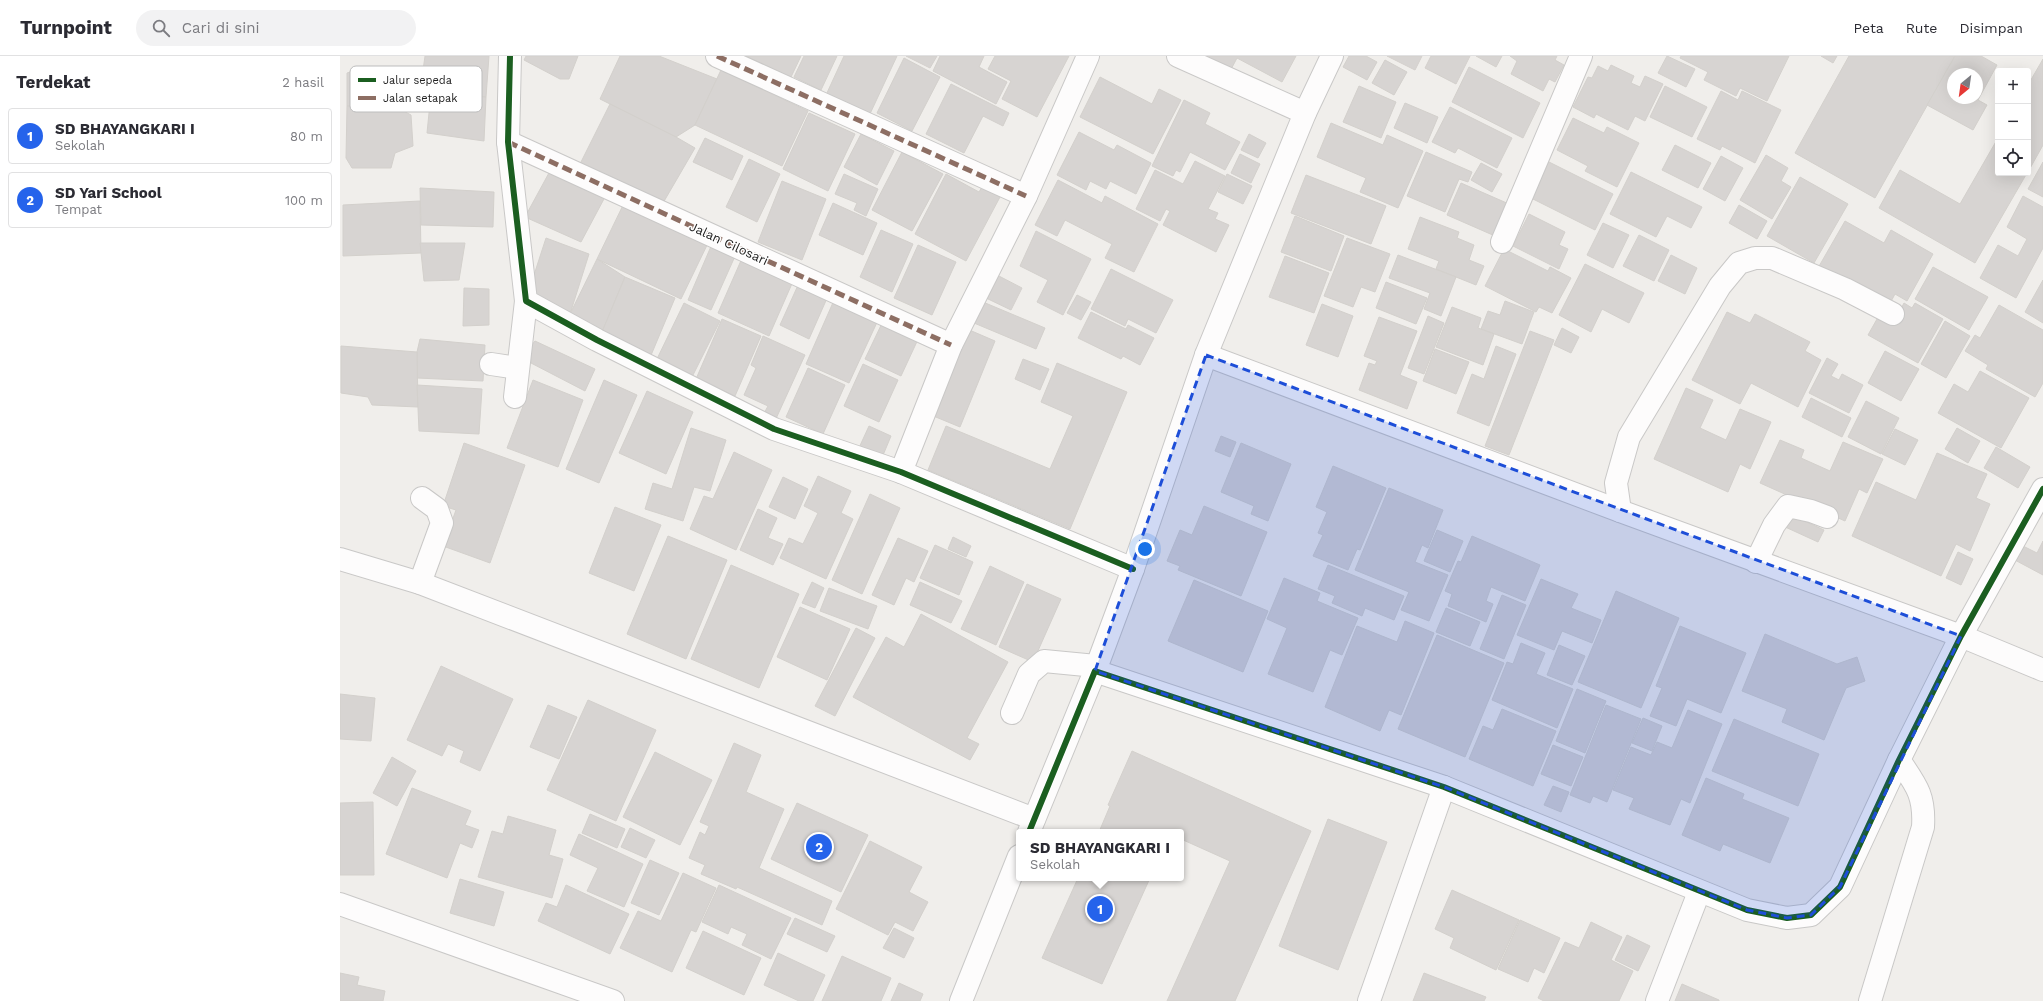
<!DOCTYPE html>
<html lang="id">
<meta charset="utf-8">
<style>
body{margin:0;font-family:"Work Sans",sans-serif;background:#f2f2f3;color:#2b2b33}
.controls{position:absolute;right:12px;top:12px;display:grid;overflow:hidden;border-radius:4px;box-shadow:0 4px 16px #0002}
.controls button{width:36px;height:36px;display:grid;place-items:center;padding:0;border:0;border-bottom:1px solid #e1e1e2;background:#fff;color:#2b2b33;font:20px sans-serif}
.compass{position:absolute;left:1607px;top:12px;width:36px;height:36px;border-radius:50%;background:#fff;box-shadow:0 4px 16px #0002;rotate:209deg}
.you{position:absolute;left:805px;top:493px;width:14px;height:14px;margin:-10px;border:3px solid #fff;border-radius:50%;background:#1a73e8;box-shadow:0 0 0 6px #1a73e833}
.badge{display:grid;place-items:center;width:26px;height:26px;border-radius:50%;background:#2563eb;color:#fff;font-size:13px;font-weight:700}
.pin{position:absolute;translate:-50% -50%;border:2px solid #fff;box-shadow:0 1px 4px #0006}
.popup{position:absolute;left:676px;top:773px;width:168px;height:52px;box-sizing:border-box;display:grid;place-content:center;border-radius:4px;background:#fff;filter:drop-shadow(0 1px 3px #0005);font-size:13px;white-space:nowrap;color:#7c7c81}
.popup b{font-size:15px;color:#2b2b33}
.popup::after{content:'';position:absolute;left:50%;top:100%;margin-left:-8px;border:8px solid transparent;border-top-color:#fff}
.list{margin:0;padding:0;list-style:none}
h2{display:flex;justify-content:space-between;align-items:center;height:52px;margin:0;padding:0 16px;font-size:17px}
h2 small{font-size:13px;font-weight:400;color:#7c7c81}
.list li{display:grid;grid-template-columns:26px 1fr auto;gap:12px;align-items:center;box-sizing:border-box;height:56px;margin:0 8px 8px;padding:0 8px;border:1px solid #e1e1e2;border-radius:4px}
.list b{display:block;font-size:15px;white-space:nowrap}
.list p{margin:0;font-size:13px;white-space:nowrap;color:#7c7c81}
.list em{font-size:13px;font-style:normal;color:#7c7c81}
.icon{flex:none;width:22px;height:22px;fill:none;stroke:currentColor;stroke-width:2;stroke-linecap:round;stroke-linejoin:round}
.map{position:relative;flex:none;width:1703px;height:945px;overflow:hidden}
header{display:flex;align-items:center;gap:24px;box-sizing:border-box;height:56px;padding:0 20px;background:#fff;border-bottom:1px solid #e1e1e2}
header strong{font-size:19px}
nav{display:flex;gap:22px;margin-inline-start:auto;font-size:14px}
.search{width:280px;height:36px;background:#f2f2f3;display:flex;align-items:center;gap:10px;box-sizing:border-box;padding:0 14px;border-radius:22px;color:#7c7c81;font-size:15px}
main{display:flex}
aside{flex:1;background:#fff}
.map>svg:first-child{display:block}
</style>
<header>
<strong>Turnpoint</strong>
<div class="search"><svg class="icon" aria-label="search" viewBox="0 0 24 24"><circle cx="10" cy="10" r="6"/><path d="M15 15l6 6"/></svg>Cari di sini</div>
<nav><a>Peta</a><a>Rute</a><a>Disimpan</a></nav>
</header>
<main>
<aside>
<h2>Terdekat<small>2 hasil</small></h2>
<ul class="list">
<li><span class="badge">1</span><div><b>SD BHAYANGKARI I</b><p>Sekolah</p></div><em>80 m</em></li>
<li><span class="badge">2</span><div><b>SD Yari School</b><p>Tempat</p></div><em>100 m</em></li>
</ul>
</aside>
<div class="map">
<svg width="1703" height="945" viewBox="0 0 1703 945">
<rect width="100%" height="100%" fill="#f0eeeb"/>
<g fill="#d7d4d2" stroke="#d3d0cc" fill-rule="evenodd">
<polygon points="85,0 149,0 146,41 80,36"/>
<polygon points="186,0 238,0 229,23 220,23 184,4"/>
<polygon points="280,0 319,0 377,23 355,69 336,81 260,43"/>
<polygon points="406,0 461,0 451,21"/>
<polygon points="464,0 497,0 481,34 454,21"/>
<polygon points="504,0 557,0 529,60 486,39"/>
<polygon points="566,0 597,0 590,12"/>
<polygon points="600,0 644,0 639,11 667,26 656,48 593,15"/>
<polygon points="655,0 729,0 697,61 662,43 671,25 648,13"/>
<polygon points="862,0 956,0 942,26 897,2 888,19"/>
<polygon points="1009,0 1026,0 1037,6 1027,24 1003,11"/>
<polygon points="1047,0 1082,0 1075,14"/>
<polygon points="1091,0 1130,0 1116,28 1085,12"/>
<polygon points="1136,0 1162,0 1156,11"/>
<polygon points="1170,0 1217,0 1215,4 1224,9 1215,26 1209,23 1203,35 1171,18 1177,5"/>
<polygon points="1327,0 1355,13 1346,31 1318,17"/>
<polygon points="1341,0 1449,0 1427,45 1400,32 1396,40 1364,24 1368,16 1340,2"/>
<polygon points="1481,0 1497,0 1493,7"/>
<polygon points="1509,0 1615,0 1535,142 1455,97"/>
<path d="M1615,0H1641L1657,9L1638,44L1647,49L1633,74L1587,49ZM1613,18H1637V42H1613Z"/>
<polygon points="564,2 600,21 572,75 537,57"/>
<polygon points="1703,3 1703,89 1688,116 1688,29"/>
<polygon points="1045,4 1067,16 1054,39 1032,27"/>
<polygon points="1271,9 1294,20 1291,27 1300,31 1305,20 1323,28 1305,65 1295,60 1288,74 1256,58 1254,62 1233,51 1248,21 1252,22 1258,10 1268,15"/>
<polygon points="25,11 27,22 59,22 58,52 7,50 7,17"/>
<polygon points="1129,11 1200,47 1183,82 1112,46"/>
<polygon points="381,14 468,55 442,110 355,69"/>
<polygon points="760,21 812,48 819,33 841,44 813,98 740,61"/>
<polygon points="611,28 669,57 663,70 643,60 624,97 586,78"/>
<polygon points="1019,30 1056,46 1041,82 1003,66"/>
<polygon points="1325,30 1367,51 1352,81 1310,61"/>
<polygon points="1381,35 1398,44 1402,35 1441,54 1415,107 1382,90 1380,94 1357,83"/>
<polygon points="91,37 146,41 144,85 87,77"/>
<polygon points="844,44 870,57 865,68 900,86 885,114 850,96 840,116 836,114 833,120 812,110"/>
<polygon points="1065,47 1098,61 1087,87 1054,72"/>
<polygon points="270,48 336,81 355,92 323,147 240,108"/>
<polygon points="7,50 58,52 71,59 73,90 55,97 51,112 12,112 6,102"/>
<polygon points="1110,51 1172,82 1157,112 1118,92 1115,97 1092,86"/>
<polygon points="469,57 515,78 488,135 443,113"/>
<polygon points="1233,62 1264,77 1267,71 1299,87 1277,131 1245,115 1248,110 1217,94"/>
<polygon points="991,67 1043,89 1047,79 1083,95 1058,152 1020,136 1026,122 977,101"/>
<polygon points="739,76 774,94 777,89 811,107 796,138 770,125 766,133 750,125 746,134 717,119"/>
<polygon points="521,78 554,95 537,129 504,111"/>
<polygon points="909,78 926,87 918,102 901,94"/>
<polygon points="365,82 403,100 392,124 353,106"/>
<polygon points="1658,82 1658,117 1687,117 1635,207 1539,152 1560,114 1620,148"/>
<polygon points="1335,89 1371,107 1358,132 1322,114"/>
<polygon points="562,96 603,118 572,175 532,154"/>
<polygon points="1086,96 1132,116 1128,126 1119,123 1105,156 1067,140"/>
<polygon points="900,98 920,108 911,127 891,117"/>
<polygon points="1426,99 1448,112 1441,125 1451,131 1432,163 1400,144"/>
<polygon points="1381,100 1403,112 1385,145 1363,133"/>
<polygon points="409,103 440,118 417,166 386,151"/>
<polygon points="1205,104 1273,138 1255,174 1187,140"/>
<polygon points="855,105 885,120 868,153 878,157 875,163 889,169 876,196 823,169 830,155 826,153 820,165 796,153 815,114 843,128"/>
<polygon points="1703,106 1703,141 1688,133"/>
<polygon points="1141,107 1162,118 1152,136 1131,124"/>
<polygon points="210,115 265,141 241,186 185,161"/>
<polygon points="1291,116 1362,151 1351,172 1327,160 1316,181 1270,158"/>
<polygon points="504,118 538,133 526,160 514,154 517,147 495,138"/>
<polygon points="606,118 639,136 642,131 660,141 626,205 575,178"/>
<polygon points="887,118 912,130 903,148 878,136"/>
<polygon points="966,119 1046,150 1031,188 951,157"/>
<polygon points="1460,121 1508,148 1474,207 1427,180"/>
<polygon points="718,124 762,147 765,140 818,168 794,216 765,202 772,188 725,164 717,180 695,169"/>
<polygon points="442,125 486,143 462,204 418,186"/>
<polygon points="1121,127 1169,148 1155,180 1107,159"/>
<polygon points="80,132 154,136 153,171 81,169"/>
<polygon points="1683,140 1703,151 1703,192 1676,242 1640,222 1658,189 1678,200 1687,183 1667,171"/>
<polygon points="286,143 370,183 341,243 257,203"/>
<polygon points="80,145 81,197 3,200 3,149"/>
<polygon points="493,147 537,167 523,199 479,179"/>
<polygon points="1399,149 1427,165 1417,183 1389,167"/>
<polygon points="1189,158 1225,176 1219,189 1228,193 1219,213 1173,190"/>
<polygon points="955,160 1004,180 991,215 941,196"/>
<polygon points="1080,161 1119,176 1117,182 1134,189 1129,204 1144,210 1136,229 1096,213 1099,205 1068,193"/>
<polygon points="1505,165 1544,187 1551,174 1593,198 1567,245 1555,238 1548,251 1478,212"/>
<polygon points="1263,167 1289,179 1273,212 1247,199"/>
<polygon points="541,174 573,188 552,236 520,221"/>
<polygon points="696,175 751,203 723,259 697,246 708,224 680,210"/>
<polygon points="1299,179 1329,194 1314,225 1283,210"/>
<polygon points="206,182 249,198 230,258 189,242 194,219"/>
<polygon points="1007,182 1050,198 1035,236 1021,231 1013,251 984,240"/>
<polygon points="80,187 125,187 119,224 84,225"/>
<polygon points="372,188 396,198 371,254 348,244"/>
<polygon points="578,189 616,206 592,259 554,242"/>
<polygon points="1164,193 1208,215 1210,211 1231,222 1212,257 1199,251 1196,256 1145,230"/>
<polygon points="1058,199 1116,221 1101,260 1084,253 1090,237 1049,222"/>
<polygon points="1331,199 1357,212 1345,238 1318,225"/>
<polygon points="403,200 454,223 429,280 378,257"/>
<polygon points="945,200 989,217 974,257 929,241"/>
<polygon points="257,203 285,221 263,274 230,258"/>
<polygon points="1245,208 1304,237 1289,267 1262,253 1251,276 1219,259"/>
<polygon points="1593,211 1648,241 1629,274 1575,243"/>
<polygon points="771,213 833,244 816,277 788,263 785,270 751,253"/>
<polygon points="657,219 682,232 671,254 646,242"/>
<polygon points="285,221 335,242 309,304 259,283"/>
<polygon points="1703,224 1703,267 1685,256"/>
<polygon points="1046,226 1087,242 1076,268 1036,252"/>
<polygon points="459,227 488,240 469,283 440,269"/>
<polygon points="124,232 149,233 149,269 123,270"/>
<polygon points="737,239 751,246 741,264 727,257"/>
<polygon points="495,242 539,262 509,327 466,308"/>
<polygon points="1165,245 1194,256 1182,288 1141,273 1148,255 1160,259"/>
<polygon points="643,246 705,272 696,293 634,267"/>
<polygon points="344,247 380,265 351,323 316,305"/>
<polygon points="1564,247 1572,252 1575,247 1603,263 1578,307 1528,279 1541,256 1555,264"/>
<polygon points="982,248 1013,260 998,301 966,289"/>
<polygon points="1659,249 1703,274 1703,327 1695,341 1646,313 1648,309 1625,295 1635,279 1640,282"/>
<polygon points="1112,251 1141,262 1138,272 1154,278 1143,309 1096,291"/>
<polygon points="751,256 786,273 788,269 814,282 800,309 783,300 781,303 738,282"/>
<polygon points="1387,256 1410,267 1415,258 1470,286 1465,295 1481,304 1458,351 1411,327 1400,348 1352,324"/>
<polygon points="1088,260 1104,267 1084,318 1068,312"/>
<polygon points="1039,261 1077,275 1060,319 1077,326 1067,353 1019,334 1029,307 1035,309 1037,305 1024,300"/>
<polygon points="382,263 421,280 395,340 356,323"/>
<polygon points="544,263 580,279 561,320 525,303"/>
<polygon points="1605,265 1630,280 1606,322 1581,308"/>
<polygon points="1222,272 1239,281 1231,297 1214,289"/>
<polygon points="627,273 655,285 620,371 591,359"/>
<polygon points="1190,275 1214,284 1169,399 1145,390"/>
<polygon points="423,280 465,299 434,367 422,361 428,350 404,339 416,312 411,309"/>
<polygon points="80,283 145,289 143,325 77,322 77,296"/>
<polygon points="195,285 255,313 245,335 191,307 190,291"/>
<polygon points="1,290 77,296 78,351 32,349 28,341 1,337"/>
<polygon points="1156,290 1176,298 1149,370 1117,357 1132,318 1144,323"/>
<polygon points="1095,293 1129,306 1116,338 1083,325"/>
<polygon points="1545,295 1579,313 1561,345 1528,327"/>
<polygon points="1487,302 1498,308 1491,320 1499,324 1502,318 1523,329 1509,357 1469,337"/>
<polygon points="683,303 709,313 700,334 675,323"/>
<polygon points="717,307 787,336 730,473 588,414 606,370 710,413 733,360 701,346"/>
<polygon points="523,308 558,324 539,366 504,350"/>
<polygon points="468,312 505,329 483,378 446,361"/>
<polygon points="1640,315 1689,342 1661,392 1598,357 1614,328 1628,336"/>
<polygon points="193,324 243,344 218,411 167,392"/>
<polygon points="264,324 297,339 259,427 226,413"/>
<polygon points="77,329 142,333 139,378 79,375"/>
<polygon points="1346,332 1373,344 1360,372 1386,384 1400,353 1431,366 1410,413 1400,408 1388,436 1314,403"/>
<polygon points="307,335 353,356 326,418 279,397"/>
<polygon points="1471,342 1511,362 1502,381 1462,361"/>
<polygon points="1526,345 1559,362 1541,398 1508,381"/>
<polygon points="529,370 551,380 541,404 518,394"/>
<polygon points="351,372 386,384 370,435 354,431 343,465 305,453 313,427 332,433"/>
<polygon points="1617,372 1640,385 1628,407 1605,393"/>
<polygon points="1555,373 1578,384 1565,409 1542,398"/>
<polygon points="881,380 896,386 890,401 875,395"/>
<polygon points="1440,384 1464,394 1461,402 1490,415 1503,386 1543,403 1527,437 1519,433 1505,465 1420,427"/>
<polygon points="124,387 185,409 150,507 103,490 116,454 103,450"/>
<polygon points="901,387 951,408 928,465 911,458 914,450 881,436"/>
<polygon points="1656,391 1690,411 1678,432 1644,412"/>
<polygon points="394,396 432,414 396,494 350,473 364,440 373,443"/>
<polygon points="1597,397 1647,418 1636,442 1650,448 1630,495 1616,488 1601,520 1512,480 1536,426 1576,444"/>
<polygon points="993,410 1046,432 1020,494 1017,493 1008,514 973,500 983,479 978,477 987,456 976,451"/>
<polygon points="478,420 511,435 501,457 513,463 486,523 440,502 449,482 463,488 478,457 464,450"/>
<polygon points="443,421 468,433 455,463 429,451"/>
<polygon points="1049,432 1103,454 1088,492 1082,489 1075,506 1108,519 1089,565 1061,554 1069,536 1015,514"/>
<polygon points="530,438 560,452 522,538 492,524"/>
<polygon points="864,450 927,476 901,540 838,514 840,510 827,505 840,474 852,479"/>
<polygon points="275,451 321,469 294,535 249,517"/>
<polygon points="418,453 437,462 428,482 443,488 433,509 400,494"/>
<polygon points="1449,458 1484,474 1478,486 1443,470"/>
<polygon points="1097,474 1123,485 1110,516 1084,505"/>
<polygon points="328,480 387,504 346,603 287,578"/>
<polygon points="1132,480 1200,509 1185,545 1151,531 1146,545 1153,548 1146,566 1108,550 1112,538 1105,535 1118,505 1121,506"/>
<polygon points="613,481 631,490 626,501 608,493"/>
<polygon points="558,482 588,495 574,526 566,522 554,549 532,539"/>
<polygon points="1703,485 1703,519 1673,503 1681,489 1697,497"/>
<polygon points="595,489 633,506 619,539 580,522"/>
<polygon points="1618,496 1633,503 1621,529 1606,522"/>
<polygon points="391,509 459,538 419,632 351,603"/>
<polygon points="988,509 1064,540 1054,564 1025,552 1022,560 992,547 995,540 978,533"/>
<polygon points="650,510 684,526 656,589 621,573"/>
<polygon points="944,522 980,537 977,545 1018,562 1002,599 990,594 973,636 928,618 947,572 927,563"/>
<polygon points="1201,523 1238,538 1231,552 1261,564 1252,587 1222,575 1214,594 1177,579"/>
<polygon points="854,524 928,555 903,616 828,585"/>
<polygon points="472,526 484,532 475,552 462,547"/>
<polygon points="580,526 622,545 611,567 570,549"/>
<polygon points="687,528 721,543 693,606 659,591"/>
<polygon points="489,532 537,550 528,573 480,555"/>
<polygon points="1276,535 1339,562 1301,652 1238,626"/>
<polygon points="1162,539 1186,549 1164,603 1140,593"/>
<polygon points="460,551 510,573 487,624 437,601"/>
<polygon points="1106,552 1140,566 1130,590 1096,576"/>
<polygon points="581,558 668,606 627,682 639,688 630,704 513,641 546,581 564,591"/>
<polygon points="1065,565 1094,577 1061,659 1049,654 1040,675 985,651 1017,570 1057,586"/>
<polygon points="1340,570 1406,597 1381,657 1347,643 1336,670 1310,660 1322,632 1316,630"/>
<polygon points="516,572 535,582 495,660 475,650"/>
<polygon points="1425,578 1497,608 1517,601 1525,625 1506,632 1484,684 1442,666 1447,653 1402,635"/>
<polygon points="1097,579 1164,607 1125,701 1058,673"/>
<polygon points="1181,587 1205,597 1196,618 1233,633 1217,672 1152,644 1167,606 1173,608"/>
<polygon points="1219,589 1245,600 1232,629 1207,619"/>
<polygon points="101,610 173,643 140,715 120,706 124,695 108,688 102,700 67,684"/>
<polygon points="1237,633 1266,645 1245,697 1216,685"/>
<polygon points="0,638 35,642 31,685 0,683"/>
<polygon points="248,644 316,674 276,765 207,734"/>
<polygon points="208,649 237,661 219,703 190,691"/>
<polygon points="1266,649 1301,663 1267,746 1253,740 1250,747 1230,739"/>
<polygon points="1162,653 1216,675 1193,730 1129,703 1143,670 1153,674"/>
<polygon points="1348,654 1382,668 1350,747 1341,743 1330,769 1289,753 1294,742 1273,734 1291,691 1311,699 1317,686 1332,692"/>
<polygon points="1303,662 1322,670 1312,695 1292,687"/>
<polygon points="1394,663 1479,698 1458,750 1372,715"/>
<polygon points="394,687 421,699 406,736 444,753 419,812 492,845 482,869 397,831 396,833 361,818 365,809 349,802 360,776 365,779 369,770 360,766"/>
<polygon points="1213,689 1243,701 1231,730 1201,718"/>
<polygon points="792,695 971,775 895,945 827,945 890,805 841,783 841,776 759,776 770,750 768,749"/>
<polygon points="315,696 372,724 340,789 283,761"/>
<polygon points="52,701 76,715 57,750 33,737"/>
<polygon points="1366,722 1404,738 1402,743 1449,762 1430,807 1383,788 1380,795 1342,779"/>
<polygon points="1213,730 1229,736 1221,756 1204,749"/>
<polygon points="72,732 131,755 125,769 139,774 132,792 120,787 107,822 46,798"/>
<polygon points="33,746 34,819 0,819 0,747"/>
<polygon points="457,747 528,779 501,836 431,803"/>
<polygon points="250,758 285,773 277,792 242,777"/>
<polygon points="168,760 216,774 209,799 223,803 212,842 138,821 152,775 163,778"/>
<polygon points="988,763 1047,786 998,914 939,890"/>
<polygon points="290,772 315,784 306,802 281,791"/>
<polygon points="239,778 303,808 284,851 247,835 258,812 230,799"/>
<polygon points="530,785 582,811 569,836 588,846 573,875 555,866 548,879 496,853"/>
<polygon points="310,804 339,817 319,859 291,847"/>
<polygon points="343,817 376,832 356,876 351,874 332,916 280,892 298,855 321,865"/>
<polygon points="738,822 810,822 762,928 702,902"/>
<polygon points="120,823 164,836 154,870 110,857"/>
<polygon points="226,829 289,858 270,898 198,865 206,847 217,851"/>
<polygon points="379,829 451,862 431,903 402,889 407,878 391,871 388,878 362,866"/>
<polygon points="1112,834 1179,864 1156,914 1110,892 1114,882 1095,873"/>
<polygon points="455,862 495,880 487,896 447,878"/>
<polygon points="1180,864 1220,882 1204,917 1194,912 1188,926 1158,913"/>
<polygon points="1251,866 1282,881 1271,904 1293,915 1279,945 1204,945 1198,942 1225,886 1239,892"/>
<polygon points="554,872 574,882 564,902 543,892"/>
<polygon points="363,875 421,902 404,939 346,912"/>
<polygon points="1287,879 1310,890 1298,915 1275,904"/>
<polygon points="438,897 485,919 473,945 459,945 424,929"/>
<polygon points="502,900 551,922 541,945 482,945"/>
<polygon points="0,917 19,921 17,929 45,935 43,945 0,945"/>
<polygon points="1084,917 1146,941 1144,945 1073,945"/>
<polygon points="559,927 583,938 580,945 551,945"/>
<polygon points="1342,928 1379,944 1379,945 1335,945"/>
</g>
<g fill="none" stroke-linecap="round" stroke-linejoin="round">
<defs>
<g id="minor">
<polyline points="170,0 168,86 186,245 257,284 434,373 561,416 793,513"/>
<polyline points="377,0 686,140"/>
<polyline points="838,0 965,57"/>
<polyline points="168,86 611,289"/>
<polyline points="1162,186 1241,0"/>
<polyline points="866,299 1280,455 1621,580 1703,614"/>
<polyline points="151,308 178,312"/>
<polyline points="175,341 186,245"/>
<polyline points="561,416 611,289 686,140 748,0"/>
<polyline points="1280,455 1276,427 1289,381 1380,230 1399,207 1415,202 1432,202 1505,233 1553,258"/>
<polyline points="0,503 80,527 694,763"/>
<polyline points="1416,506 1434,469 1448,450 1471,455 1487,461"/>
<polyline points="80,527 102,467 97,453 82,442"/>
<polyline points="755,615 793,513 866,299 965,57 992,0"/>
<polyline points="672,657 689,618 704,605 756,610"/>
<polyline points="689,776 755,615 1104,731 1407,854 1447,862 1471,859 1500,831 1559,704 1621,580 1703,433"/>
<polyline points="0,848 273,945"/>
<polyline points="621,945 679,800"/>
<polyline points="1029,945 1104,731"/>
<polyline points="1317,945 1359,836"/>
<path d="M1530,945L1583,771C1585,739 1576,729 1559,704"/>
</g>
</defs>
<use href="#minor" stroke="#c9c8c7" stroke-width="24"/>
<use href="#minor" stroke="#fdfcfc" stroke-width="22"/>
<g stroke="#8d6e63" stroke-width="5" stroke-dasharray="10 5" stroke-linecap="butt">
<polyline points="377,0 686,140"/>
<polyline points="168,86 611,289"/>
</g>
<defs>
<g id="cycleway">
<polyline points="170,0 168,86 186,245 257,284 434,373 561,416 793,513"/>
<polyline points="689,776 755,615 1104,731 1407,854 1447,862 1471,859 1500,831 1559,704 1621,580 1703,433"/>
</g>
</defs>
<use href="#cycleway" stroke="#fff" stroke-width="8"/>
<use href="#cycleway" stroke="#1b5e20" stroke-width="6"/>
</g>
<path fill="#1d4ed8" fill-opacity="0.2" stroke="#1d4ed8" stroke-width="3" stroke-dasharray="8 5" stroke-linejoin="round" d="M866,299L1621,580L1500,831L1471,859L1447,862L1407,854L1104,731L755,615Z"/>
<g text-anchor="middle" stroke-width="3" stroke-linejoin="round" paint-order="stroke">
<g font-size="13" fill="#222" stroke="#fff">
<text transform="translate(389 187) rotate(25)" y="5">Jalan Cilosari</text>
</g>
</g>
<rect x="10" y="10" width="132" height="46" rx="6" fill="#fff" stroke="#bdbdbd" stroke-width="1"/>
<rect x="18" y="22" width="18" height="4" fill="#1b5e20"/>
<rect x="18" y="40" width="18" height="4" fill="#8d6e63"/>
<g font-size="11" fill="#222">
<text x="43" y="28">Jalur sepeda</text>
<text x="43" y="46">Jalan setapak</text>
</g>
</svg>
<div class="controls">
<button>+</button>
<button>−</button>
<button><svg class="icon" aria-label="locate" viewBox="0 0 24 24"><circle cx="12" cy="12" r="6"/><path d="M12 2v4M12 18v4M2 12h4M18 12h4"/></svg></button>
</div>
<svg class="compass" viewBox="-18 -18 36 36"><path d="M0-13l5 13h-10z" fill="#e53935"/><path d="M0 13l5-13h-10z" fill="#7c7c81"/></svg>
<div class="you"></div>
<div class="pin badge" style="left:760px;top:853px">1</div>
<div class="popup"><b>SD BHAYANGKARI I</b>Sekolah</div>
<div class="pin badge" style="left:479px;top:791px">2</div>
</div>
</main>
